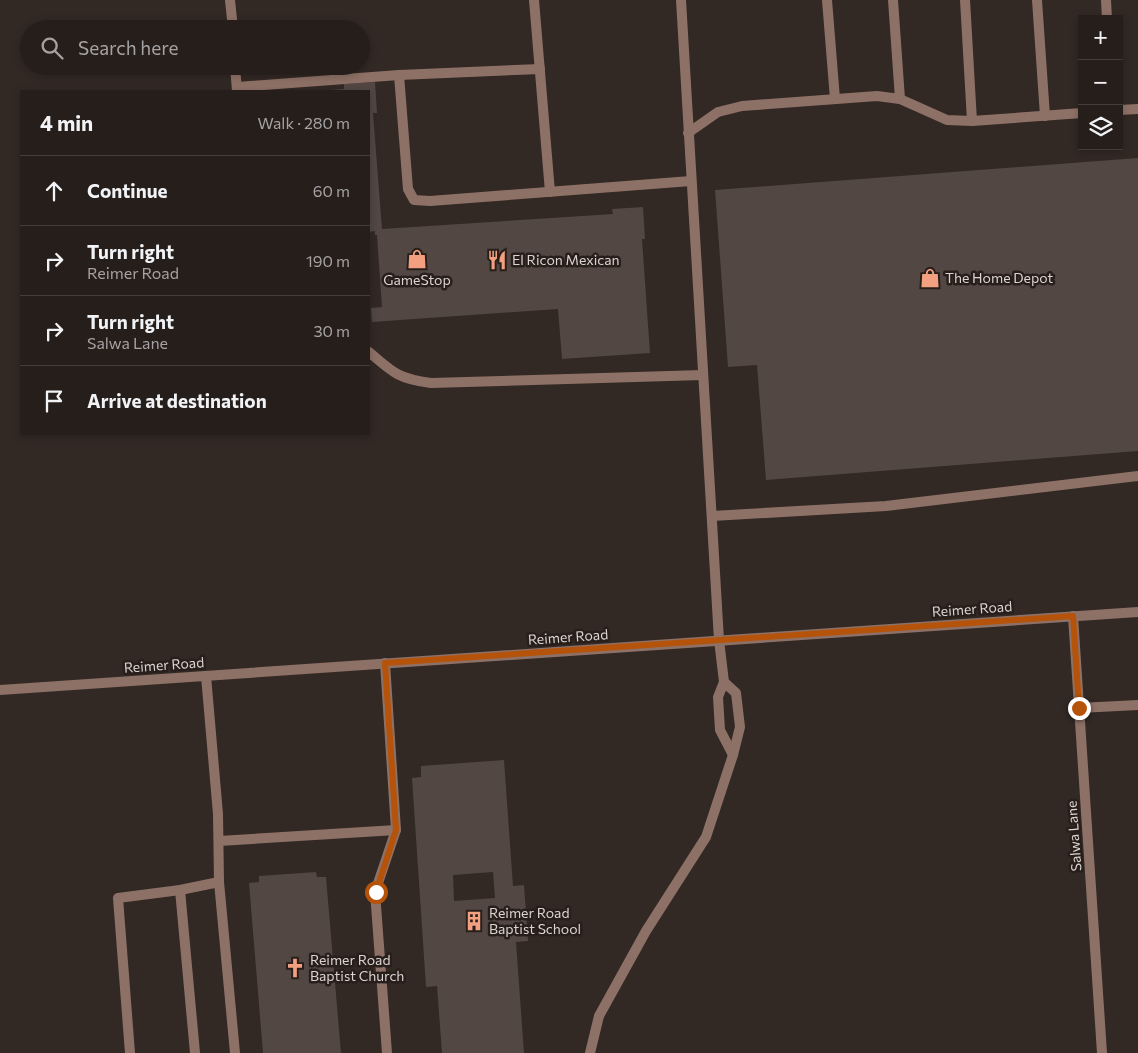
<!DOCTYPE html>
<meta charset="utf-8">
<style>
body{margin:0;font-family:Commissioner,sans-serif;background:#322b28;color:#f1f3f6}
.controls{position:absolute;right:15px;top:15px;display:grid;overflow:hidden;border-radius:0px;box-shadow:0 2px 8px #0003}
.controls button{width:45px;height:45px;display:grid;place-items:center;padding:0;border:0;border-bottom:1px solid #423c3a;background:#261e1b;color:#f1f3f6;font:25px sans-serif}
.stop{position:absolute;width:15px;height:15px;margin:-11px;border:4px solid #b45309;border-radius:50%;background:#fff}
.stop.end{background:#b45309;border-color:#fff;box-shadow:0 1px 5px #0008}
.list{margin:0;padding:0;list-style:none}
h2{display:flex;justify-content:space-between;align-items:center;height:65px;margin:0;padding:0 20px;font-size:21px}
h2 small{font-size:16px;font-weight:400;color:#a4a2a3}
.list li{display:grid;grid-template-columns:32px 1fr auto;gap:15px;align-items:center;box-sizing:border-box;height:70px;padding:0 20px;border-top:1px solid #423c3a}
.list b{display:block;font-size:19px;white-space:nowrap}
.list p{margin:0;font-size:16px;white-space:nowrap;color:#a4a2a3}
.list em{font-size:16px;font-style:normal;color:#a4a2a3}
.icon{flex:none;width:28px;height:28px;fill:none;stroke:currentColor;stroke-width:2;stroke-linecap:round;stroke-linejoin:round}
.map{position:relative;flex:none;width:1138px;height:1053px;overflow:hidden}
.search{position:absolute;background:#261e1b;box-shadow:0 2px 8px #0003;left:20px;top:20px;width:350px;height:55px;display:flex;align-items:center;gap:12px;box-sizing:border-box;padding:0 18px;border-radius:28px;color:#a4a2a3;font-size:19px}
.panel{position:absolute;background:#261e1b;box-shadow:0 2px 8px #0003;left:20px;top:90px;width:350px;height:345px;border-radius:0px}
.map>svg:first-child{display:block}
</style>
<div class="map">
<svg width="1138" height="1053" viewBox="0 0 1138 1053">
<rect width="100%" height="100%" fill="#322824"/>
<g fill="#524742" fill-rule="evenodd">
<polygon points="375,82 377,113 373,113 382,229 613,214 612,209 643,207 645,239 642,239 650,353 562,359 558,309 372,322 371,308 382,307 377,235 375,235 375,231 369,232 369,91 330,91 330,90 344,89 344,84"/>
<polygon points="1138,158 1138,451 766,480 757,365 728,367 715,190"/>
<path d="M504,760L513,886L524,885L528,941L516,942L524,1053H442L437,986L426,987L412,778L421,777V766ZM493,872L495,898L454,901L453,875Z"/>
<polygon points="316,872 317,877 326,877 341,1053 263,1053 249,883 259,882 259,876"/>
</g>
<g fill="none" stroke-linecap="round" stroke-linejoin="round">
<g stroke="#8e7166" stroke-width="10">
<polyline points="230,0 233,29"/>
<polyline points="534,0 550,192"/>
<polyline points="827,0 835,99"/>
<polyline points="893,0 900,99"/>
<polyline points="965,0 972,121"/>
<polyline points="1037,0 1045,116"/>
<polyline points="1106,0 1107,19"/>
<polyline points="235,66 237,91"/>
<polyline points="399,75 408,189 414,200 430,201 691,181"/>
<polyline points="237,87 399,75 540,69"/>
<polyline points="1119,110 1138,109"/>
<polyline points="688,133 718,112 742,106 877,96 900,99 947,120 972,121 1082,113"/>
<path d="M369,352C393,373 399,379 431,383L703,375"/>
<polyline points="712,516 886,506 1138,476"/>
<polyline points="385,663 396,830 375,892 387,1053"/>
<polyline points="724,682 718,697 720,730 733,755"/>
<polyline points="219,841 396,830"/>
<polyline points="219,882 235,1053"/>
<polyline points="180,890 195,1053"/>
<polyline points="130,1053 118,898 180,890 219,882 218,814 206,676"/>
<polyline points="590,1053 599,1016 646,931 706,837 733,755 740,727 736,693 724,682 719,640 681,0"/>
</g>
<g stroke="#8e7166" stroke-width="10">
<polyline points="1073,616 1102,1053"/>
<polyline points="1079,708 1138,705"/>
</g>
<polyline stroke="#8e7166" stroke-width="10" points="0,690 1138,612"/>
</g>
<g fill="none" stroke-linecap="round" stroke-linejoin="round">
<polyline stroke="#b45309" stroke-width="6" points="376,892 396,830 385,663 1073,616 1079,708"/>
</g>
<defs>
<symbol id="shop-bare" viewBox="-9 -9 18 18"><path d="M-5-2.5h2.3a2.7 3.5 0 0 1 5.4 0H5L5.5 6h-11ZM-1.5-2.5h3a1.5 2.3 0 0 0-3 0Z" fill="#f2a080" stroke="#281e1a" stroke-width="2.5" paint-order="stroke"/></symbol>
<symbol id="restaurant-bare" viewBox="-9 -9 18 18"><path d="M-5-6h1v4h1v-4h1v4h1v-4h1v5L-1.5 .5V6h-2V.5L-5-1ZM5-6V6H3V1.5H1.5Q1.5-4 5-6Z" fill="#f2a080" stroke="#281e1a" stroke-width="2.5" paint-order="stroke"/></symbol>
<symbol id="building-bare" viewBox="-9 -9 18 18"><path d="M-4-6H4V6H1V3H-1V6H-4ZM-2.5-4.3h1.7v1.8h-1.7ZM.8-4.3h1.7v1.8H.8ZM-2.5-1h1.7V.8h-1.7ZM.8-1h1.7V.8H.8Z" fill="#f2a080" stroke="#281e1a" stroke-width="2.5" paint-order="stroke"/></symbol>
<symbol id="church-bare" viewBox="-9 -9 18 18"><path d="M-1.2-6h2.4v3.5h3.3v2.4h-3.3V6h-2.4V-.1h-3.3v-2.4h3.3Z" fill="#f2a080" stroke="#281e1a" stroke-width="2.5" paint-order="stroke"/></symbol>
</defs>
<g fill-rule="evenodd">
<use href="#shop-bare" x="403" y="245" width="28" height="28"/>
<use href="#restaurant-bare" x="483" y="246" width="28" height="28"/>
<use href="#shop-bare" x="916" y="264" width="28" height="28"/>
<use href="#building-bare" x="460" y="907" width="28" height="28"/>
<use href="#church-bare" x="281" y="954" width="28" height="28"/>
</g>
<g text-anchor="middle" stroke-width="5" stroke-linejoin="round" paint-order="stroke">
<g font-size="14" fill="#dbd4d1" stroke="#281e1a" text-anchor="start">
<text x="512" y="265">El Ricon Mexican</text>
<text x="945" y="283">The Home Depot</text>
<text x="417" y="285" text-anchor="middle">GameStop</text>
<text x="489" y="918">Reimer Road<tspan x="489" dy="16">Baptist School</tspan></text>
<text x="310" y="965">Reimer Road<tspan x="310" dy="16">Baptist Church</tspan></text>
</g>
<g font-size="14" fill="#dbd4d1" stroke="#281e1a">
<text transform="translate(972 609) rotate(-4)" y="5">Reimer Road</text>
<text transform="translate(568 637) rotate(-4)" y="5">Reimer Road</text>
<text transform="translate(164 665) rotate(-4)" y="5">Reimer Road</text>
<text transform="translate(1074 836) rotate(-94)" y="5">Salwa Lane</text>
</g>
</g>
</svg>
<div class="controls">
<button>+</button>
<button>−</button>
<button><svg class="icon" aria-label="layers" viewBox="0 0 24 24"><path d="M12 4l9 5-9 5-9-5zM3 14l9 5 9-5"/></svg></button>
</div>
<div class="stop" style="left:376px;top:892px"></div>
<div class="stop end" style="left:1079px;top:708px"></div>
<div class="search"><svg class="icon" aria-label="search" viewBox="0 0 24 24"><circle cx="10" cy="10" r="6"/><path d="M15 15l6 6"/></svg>Search here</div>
<section class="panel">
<h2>4 min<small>Walk · 280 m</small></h2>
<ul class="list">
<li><svg class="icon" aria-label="ahead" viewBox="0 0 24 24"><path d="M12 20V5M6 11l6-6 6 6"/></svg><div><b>Continue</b></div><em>60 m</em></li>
<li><svg class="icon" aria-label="right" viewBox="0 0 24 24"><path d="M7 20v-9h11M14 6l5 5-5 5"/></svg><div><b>Turn right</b><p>Reimer Road</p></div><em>190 m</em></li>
<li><svg class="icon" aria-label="right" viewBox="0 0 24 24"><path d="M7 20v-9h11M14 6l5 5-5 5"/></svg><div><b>Turn right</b><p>Salwa Lane</p></div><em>30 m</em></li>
<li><svg class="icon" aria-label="arrive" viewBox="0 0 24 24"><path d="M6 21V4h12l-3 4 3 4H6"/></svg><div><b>Arrive at destination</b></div></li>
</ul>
</section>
</div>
